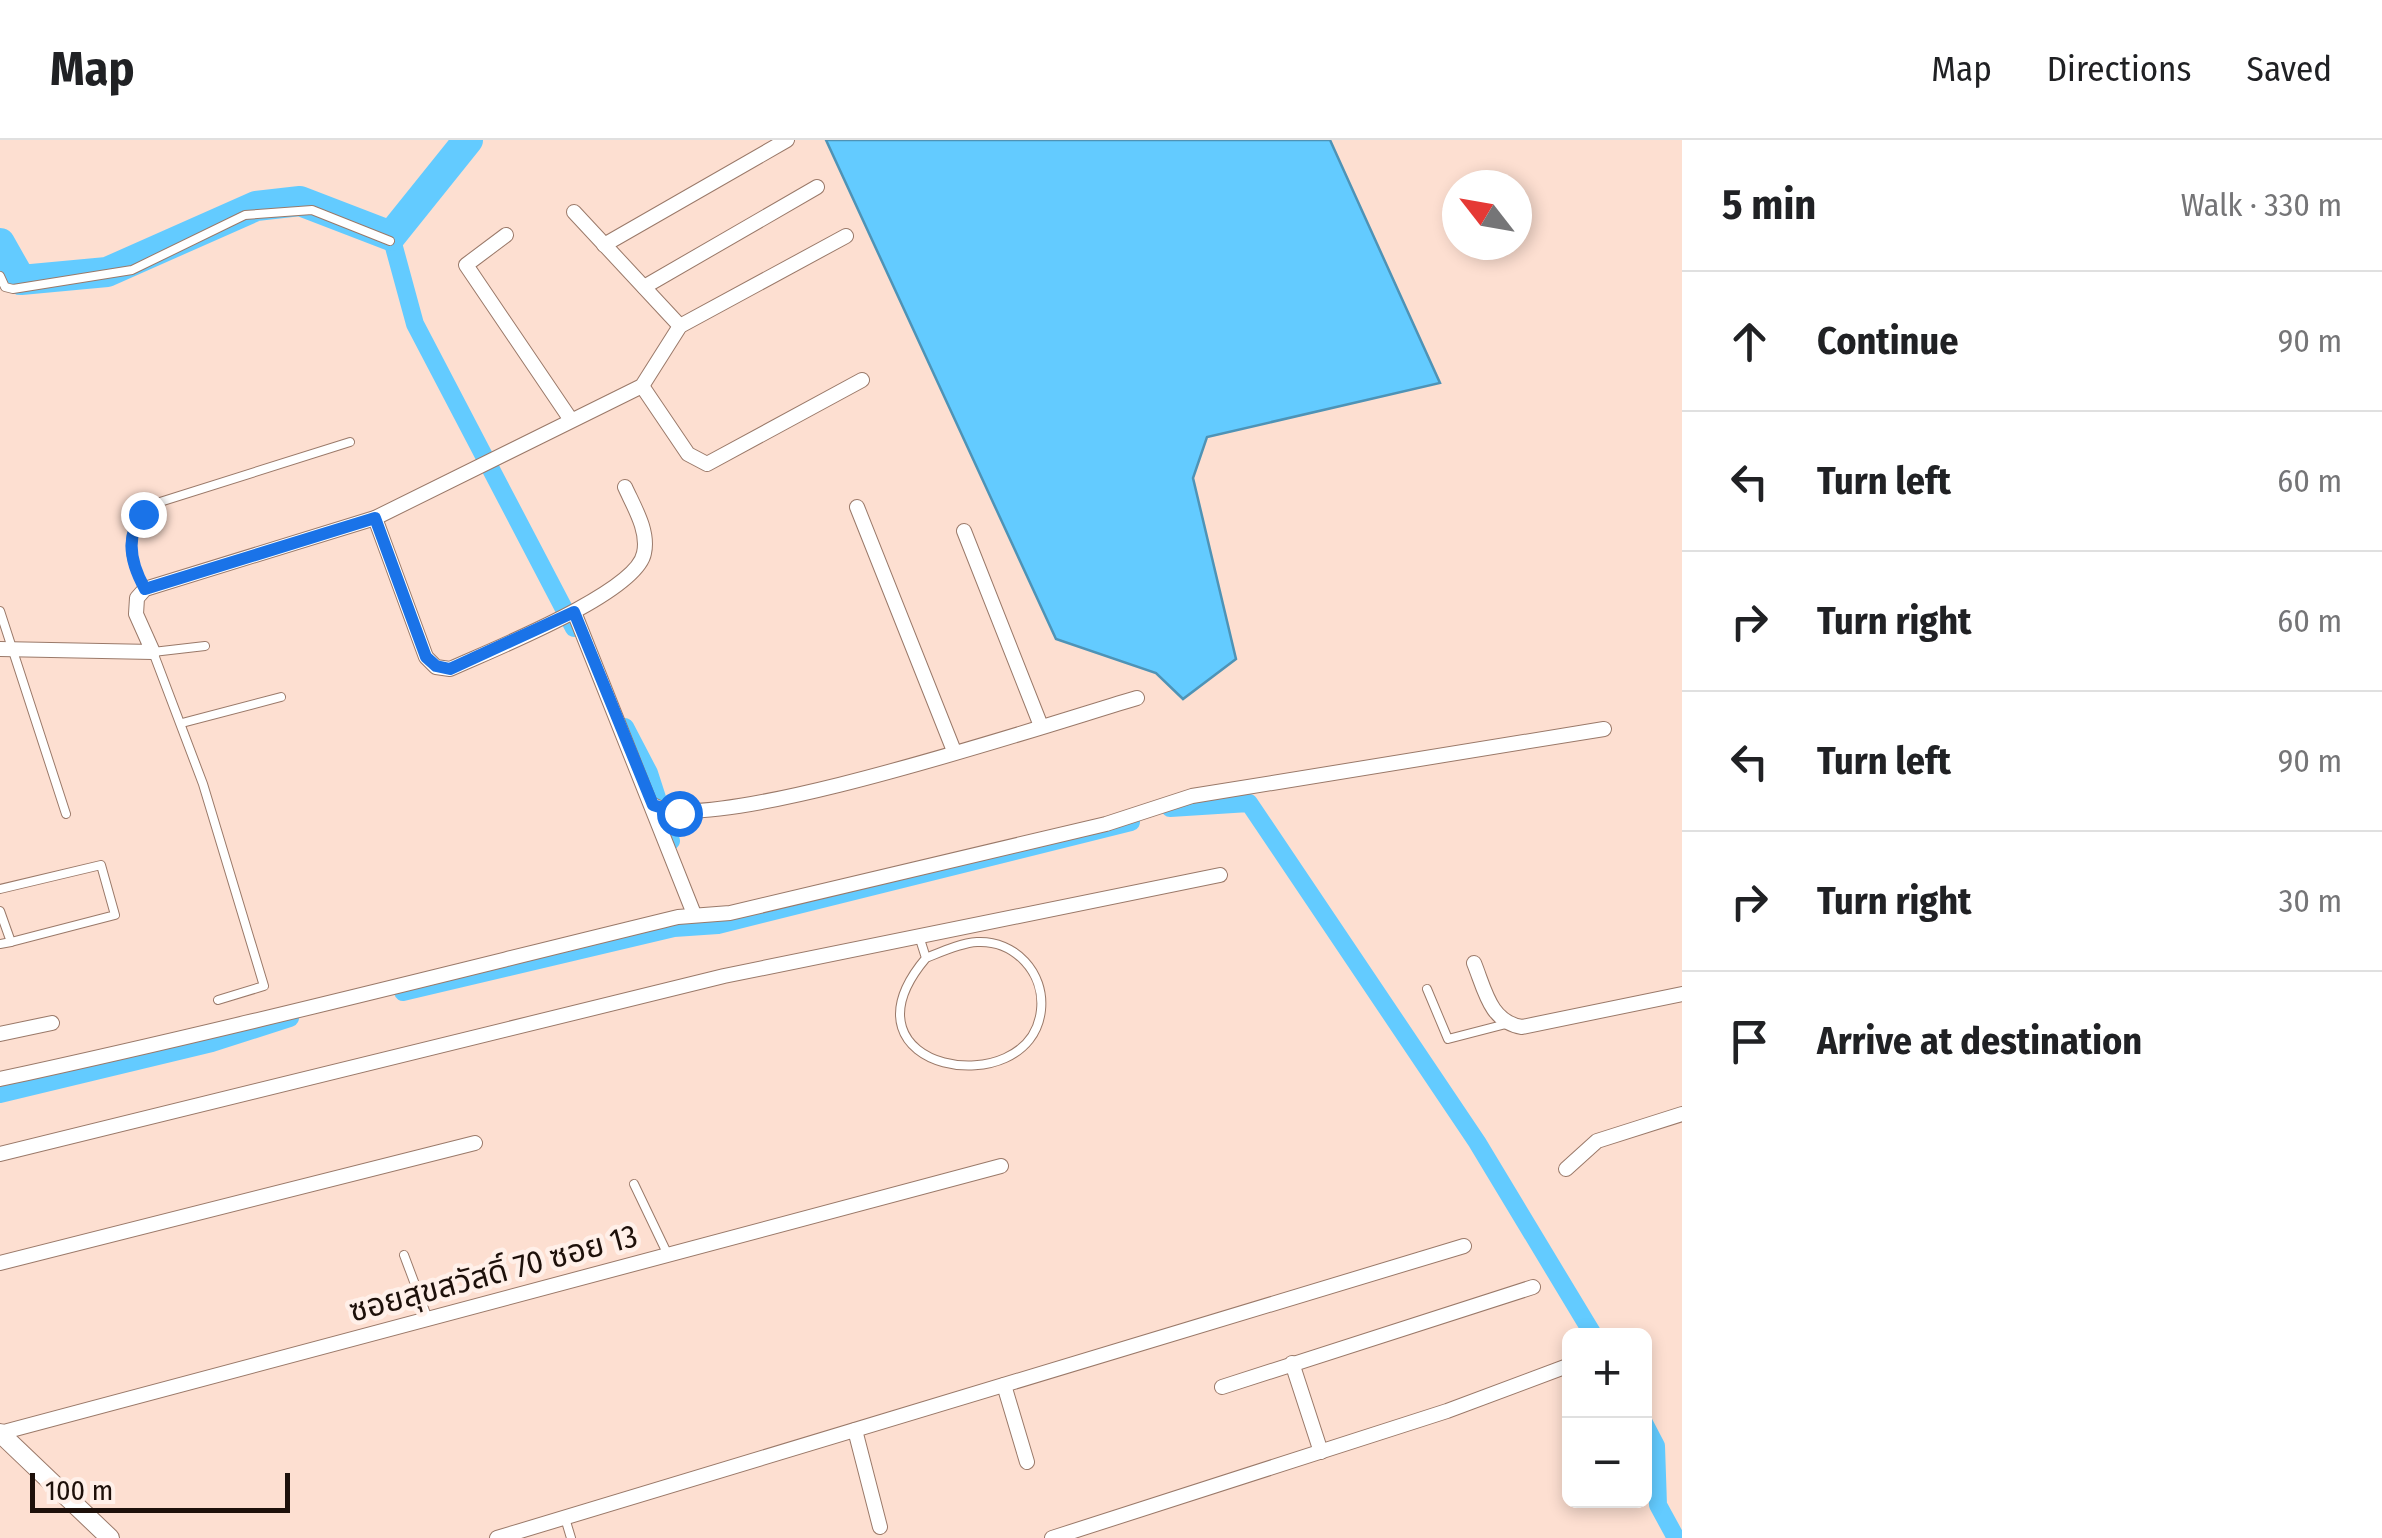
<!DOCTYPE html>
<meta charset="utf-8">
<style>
body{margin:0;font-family:"Fira Sans Condensed","Noto Sans Thai",sans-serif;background:#f2f2f2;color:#202124}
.controls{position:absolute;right:30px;bottom:30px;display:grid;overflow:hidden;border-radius:15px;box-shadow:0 5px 15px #0003}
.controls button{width:90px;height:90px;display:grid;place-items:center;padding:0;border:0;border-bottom:2px solid #e0e0e0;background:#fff;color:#202124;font:50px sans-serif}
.compass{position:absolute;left:1442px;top:30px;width:90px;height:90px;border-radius:50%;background:#fff;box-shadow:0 5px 15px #0003;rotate:301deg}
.scale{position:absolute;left:30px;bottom:25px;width:260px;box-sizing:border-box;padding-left:10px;border:5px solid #1d100a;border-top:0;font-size:28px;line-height:35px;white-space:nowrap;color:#1d100a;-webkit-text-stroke:8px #fff0e9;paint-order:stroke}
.stop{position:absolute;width:30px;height:30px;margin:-22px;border:8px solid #1a73e8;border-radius:50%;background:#fff}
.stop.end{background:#1a73e8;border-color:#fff;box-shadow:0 2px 10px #0008}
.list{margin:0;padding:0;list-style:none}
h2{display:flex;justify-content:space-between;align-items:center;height:130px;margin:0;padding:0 40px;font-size:42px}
h2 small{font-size:32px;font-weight:400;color:#757577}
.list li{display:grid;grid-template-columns:65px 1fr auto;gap:30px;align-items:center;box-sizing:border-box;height:140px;padding:0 40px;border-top:2px solid #e0e0e0}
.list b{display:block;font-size:38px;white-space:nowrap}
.list em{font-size:32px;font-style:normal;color:#757577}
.icon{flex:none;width:55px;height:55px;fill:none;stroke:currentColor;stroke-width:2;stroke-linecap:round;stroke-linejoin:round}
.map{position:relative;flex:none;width:1682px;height:1398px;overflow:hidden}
header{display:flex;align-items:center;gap:60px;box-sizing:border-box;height:140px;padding:0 50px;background:#fff;border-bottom:2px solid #e0e0e0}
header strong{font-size:48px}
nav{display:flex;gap:55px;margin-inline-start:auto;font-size:35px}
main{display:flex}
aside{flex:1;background:#fff}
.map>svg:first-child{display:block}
</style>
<header>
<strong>Map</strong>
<nav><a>Map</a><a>Directions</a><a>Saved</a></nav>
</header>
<main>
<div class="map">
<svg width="1682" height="1398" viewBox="0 0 1682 1398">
<rect width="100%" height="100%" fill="#fddfd1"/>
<polygon fill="#63cbff" stroke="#4e93b6" stroke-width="2.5" points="826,0 1330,0 1440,243 1207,297 1193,338 1236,519 1183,559 1156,533 1056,499"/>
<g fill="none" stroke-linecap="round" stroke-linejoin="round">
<g stroke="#63cbff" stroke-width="18">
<polyline points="391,96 415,184 574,488"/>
<polyline points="625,587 649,633 671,701"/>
<polyline points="1170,668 1249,663 1477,1002 1594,1196"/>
<polyline points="403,852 674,788 718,785 1131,682"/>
<polyline points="0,954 212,903 290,878"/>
<polyline points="1644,1283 1656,1306 1658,1365 1676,1398"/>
</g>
<polyline stroke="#63cbff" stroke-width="30" points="0,103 21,140 107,132 256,66 300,61 391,96 468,0"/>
<defs>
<g id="service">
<polyline points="0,136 5,147 13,149 132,130 245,75 312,70 390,101"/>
<path d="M145,449C124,412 124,386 160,362L350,302"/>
<polyline points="0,471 66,674"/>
<polyline points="205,506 153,512 203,644 264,846 218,860"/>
<polyline points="182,583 281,557"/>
<polyline points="0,749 101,725 115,775 11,802"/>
<polyline points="0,771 11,802 0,804"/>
<path d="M919,796L926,818C941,812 960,803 977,802C1015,800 1045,833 1041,870C1031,965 830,932 926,818"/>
<polyline points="1427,849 1448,899 1506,884"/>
<polyline points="634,1044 668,1115"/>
<polyline points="404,1115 428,1179"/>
<polyline points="565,1378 571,1398"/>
</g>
<g id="minor">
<polyline points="574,72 680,186"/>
<polyline points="506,95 466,125 571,280"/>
<polyline points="604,105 787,0"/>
<polyline points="644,147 817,47"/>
<polyline points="642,246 688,314 707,324 862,240"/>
<polyline points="857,367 954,611"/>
<path d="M375,378L426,517L436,527L450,529C489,511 637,453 644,413C649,391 634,367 625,347"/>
<polyline points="964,391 1041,586"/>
<polyline points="574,472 694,774"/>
<polyline points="0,509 153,512 136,474 137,458 145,449 375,378 642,246 680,186 846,96"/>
<path d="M653,665C707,699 1061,580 1137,558"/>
<path d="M1474,823C1485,850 1490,882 1522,887L1682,854"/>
<polyline points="0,894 52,883"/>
<path d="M0,939C227,890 452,832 678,777L730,773L1106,684L1192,656L1604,589"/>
<polyline points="0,1014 724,836 1220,735"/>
<polyline points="1566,1029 1597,1001 1682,974"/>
<polyline points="0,1123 475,1003"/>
<polyline points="1292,1223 1321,1312"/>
<polyline points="1004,1245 1027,1322"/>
<polyline points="1222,1247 1533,1147"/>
<polyline points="855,1290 880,1387"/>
<polyline points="0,1293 1001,1026"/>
<polyline points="497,1398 1464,1106"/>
<polyline points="1052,1398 1447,1271 1570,1225"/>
</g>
<polyline id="tertiary" points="0,1293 110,1398"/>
</defs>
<use href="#service" stroke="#9a7969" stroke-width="10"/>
<use href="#minor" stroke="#9a7969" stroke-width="16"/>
<use href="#tertiary" stroke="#9a7969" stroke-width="20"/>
<use href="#service" stroke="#fff" stroke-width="8"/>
<use href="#minor" stroke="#fff" stroke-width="14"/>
<use href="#tertiary" stroke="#fff" stroke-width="18"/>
</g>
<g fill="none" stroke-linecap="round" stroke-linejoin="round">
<path stroke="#1a73e8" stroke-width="12" d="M143,374C124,397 131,424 145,449L375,378L426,517L436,526L450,529L574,472L653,665L679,673"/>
</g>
<g text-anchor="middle" stroke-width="9" stroke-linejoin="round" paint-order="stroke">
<g font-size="32" fill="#1d100a" stroke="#fff0e9">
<text transform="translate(493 1133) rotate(-15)" y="11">ซอยสุขสวัสดิ์ 70 ซอย 13</text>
</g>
</g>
</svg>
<div class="controls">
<button>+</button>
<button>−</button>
</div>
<svg class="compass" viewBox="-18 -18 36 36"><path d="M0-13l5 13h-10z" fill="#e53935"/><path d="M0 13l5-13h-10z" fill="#757577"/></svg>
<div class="scale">100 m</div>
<div class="stop" style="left:679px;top:673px"></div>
<div class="stop end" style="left:143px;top:374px"></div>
</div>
<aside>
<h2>5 min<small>Walk · 330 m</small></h2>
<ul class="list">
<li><svg class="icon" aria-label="ahead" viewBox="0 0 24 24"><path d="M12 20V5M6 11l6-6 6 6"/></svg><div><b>Continue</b></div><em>90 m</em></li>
<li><svg class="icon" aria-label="left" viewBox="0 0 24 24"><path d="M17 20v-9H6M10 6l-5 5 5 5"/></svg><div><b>Turn left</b></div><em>60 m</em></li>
<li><svg class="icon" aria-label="right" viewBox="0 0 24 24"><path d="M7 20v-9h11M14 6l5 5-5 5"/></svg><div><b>Turn right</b></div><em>60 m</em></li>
<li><svg class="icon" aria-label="left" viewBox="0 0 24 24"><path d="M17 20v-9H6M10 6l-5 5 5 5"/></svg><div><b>Turn left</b></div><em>90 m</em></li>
<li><svg class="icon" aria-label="right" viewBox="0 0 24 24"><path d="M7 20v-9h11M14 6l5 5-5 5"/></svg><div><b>Turn right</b></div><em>30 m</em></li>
<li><svg class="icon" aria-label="arrive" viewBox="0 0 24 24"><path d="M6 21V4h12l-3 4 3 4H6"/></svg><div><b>Arrive at destination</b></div></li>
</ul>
</aside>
</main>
